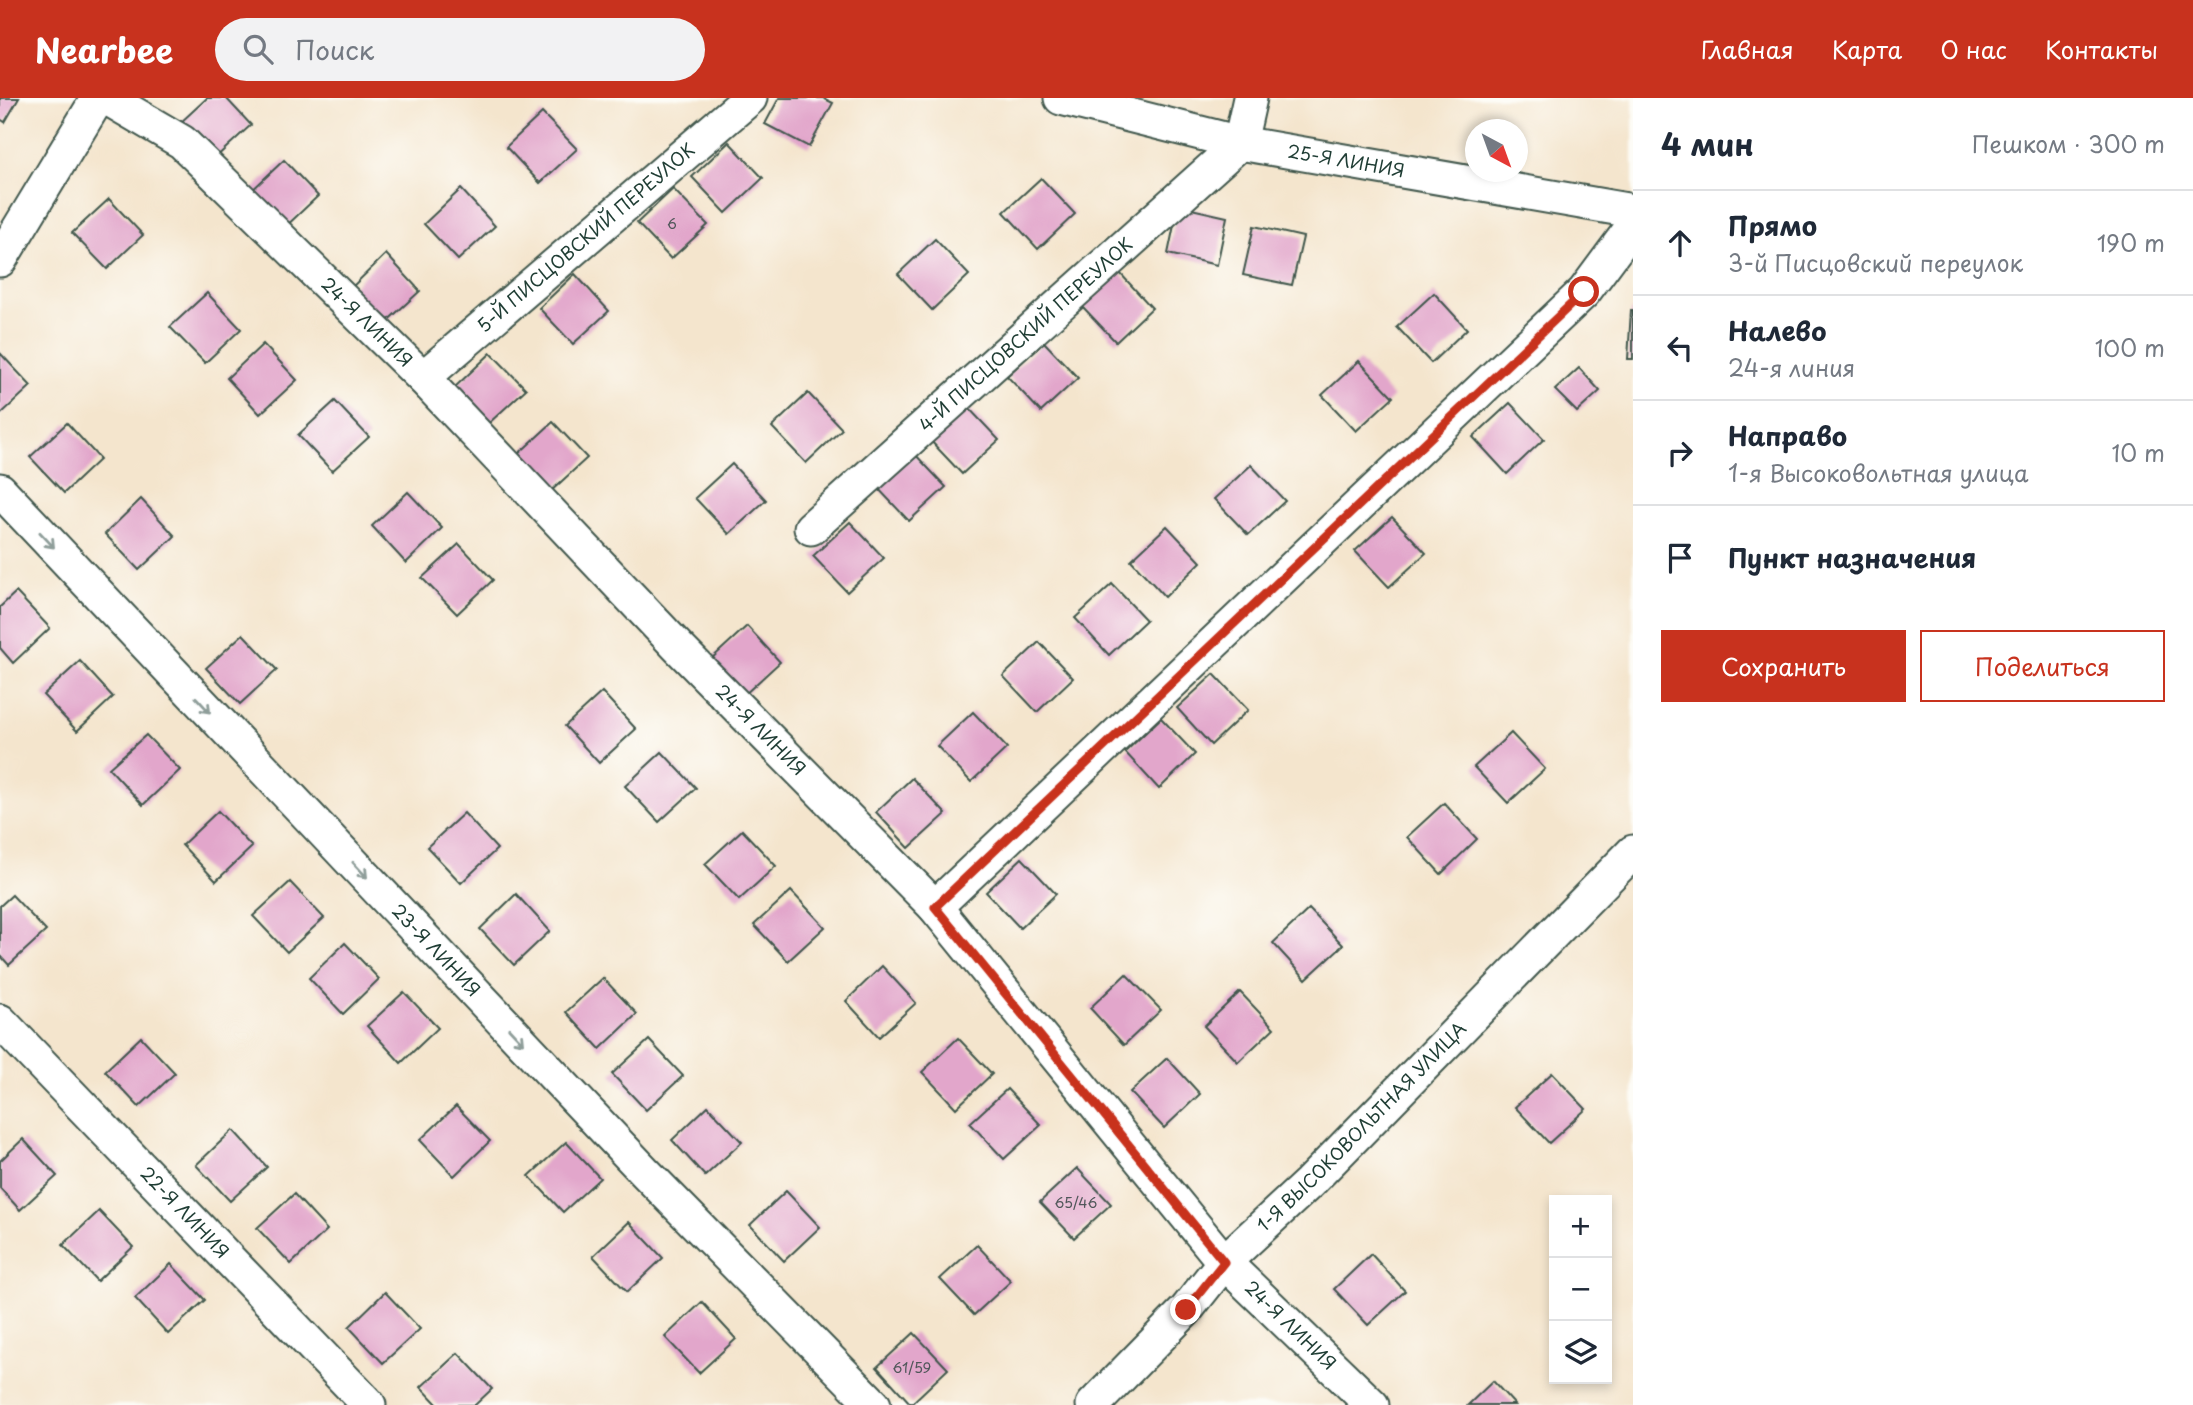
<!DOCTYPE html>
<html lang="ru">
<meta charset="utf-8">
<style>
body{margin:0;font-family:"Playpen Sans",sans-serif;background:#f2f2f3;color:#1f2937}
.controls{position:absolute;right:21px;bottom:21px;display:grid;overflow:hidden;border-radius:0px;box-shadow:0 4px 10px #0003}
.controls button{width:63px;height:63px;display:grid;place-items:center;padding:0;border:0;border-bottom:2px solid #e0e1e3;background:#fff;color:#1f2937;font:35px sans-serif}
.compass{position:absolute;left:1465px;top:21px;width:63px;height:63px;border-radius:50%;background:#fff;box-shadow:0 4px 10px #0003;rotate:139deg}
.stop{position:absolute;width:21px;height:21px;margin:-16px;border:5px solid #c8321e;border-radius:50%;background:#fff}
.stop.end{background:#c8321e;border-color:#fff;box-shadow:0 2px 7px #0008}
.list{margin:0;padding:0;list-style:none}
h2{display:flex;justify-content:space-between;align-items:center;height:91px;margin:0;padding:0 28px;font-size:30px}
h2 small{font-size:23px;font-weight:400;color:#747a83}
.list li{display:grid;grid-template-columns:46px 1fr auto;gap:21px;align-items:center;box-sizing:border-box;height:105px;padding:0 28px;border-top:2px solid #e0e1e3}
.list b{display:block;font-size:26px;white-space:nowrap}
.list p{margin:0;font-size:23px;white-space:nowrap;color:#747a83}
.list em{font-size:23px;font-style:normal;color:#747a83}
.actions{display:flex;gap:14px;padding:21px 28px}
.actions a{flex:1;padding:16px 0;border:2px solid #c8321e;border-radius:0px;text-align:center;font-size:24px;color:#c8321e}
.actions .main{background:#c8321e;color:#fff}
.icon{flex:none;width:38px;height:38px;fill:none;stroke:currentColor;stroke-width:2;stroke-linecap:round;stroke-linejoin:round}
.map{position:relative;flex:none;width:1633px;height:1307px;overflow:hidden}
header{display:flex;align-items:center;gap:42px;box-sizing:border-box;height:98px;padding:0 35px;background:#c8321e;color:#fff}
header strong{font-size:33px}
nav{display:flex;gap:38px;margin-inline-start:auto;font-size:24px}
.search{width:490px;height:63px;background:#f2f2f3;display:flex;align-items:center;gap:18px;box-sizing:border-box;padding:0 24px;border-radius:38px;color:#747a83;font-size:26px}
main{display:flex}
aside{flex:1;background:#fff}
.map>svg:first-child{display:block}
</style>
<header>
<strong>Nearbee</strong>
<div class="search"><svg class="icon" aria-label="search" viewBox="0 0 24 24"><circle cx="10" cy="10" r="6"/><path d="M15 15l6 6"/></svg>Поиск</div>
<nav><a>Главная</a><a>Карта</a><a>О нас</a><a>Контакты</a></nav>
</header>
<main>
<div class="map">
<svg width="1633" height="1307" viewBox="0 0 1633 1307">
<rect width="100%" height="100%" fill="#fdfcf7"/>
<filter id="ink" filterUnits="userSpaceOnUse"><feTurbulence type="fractalNoise" baseFrequency=".0143" numOctaves="2"/><feDisplacementMap in="SourceGraphic" scale="14" xChannelSelector="R" yChannelSelector="G"/><feConvolveMatrix kernelMatrix="1 2 1 2 8 2 1 2 1" color-interpolation-filters="sRGB"/></filter>
<filter id="wash" filterUnits="userSpaceOnUse"><feTurbulence type="fractalNoise" baseFrequency=".00686" numOctaves="4" result="noise"/><feDisplacementMap in="SourceGraphic" scale="28" xChannelSelector="R" yChannelSelector="G"/><feGaussianBlur stdDeviation="1.57" result="paint"/><feColorMatrix in="noise" values="0 0 0 0 0 0 0 0 0 0 0 0 0 0 0 0 0 1.4 0 .05"/><feComposite in="paint" operator="in"/></filter>
<g filter="url(#wash)">
<rect width="100%" height="100%" fill="#f4e5cd"/>
<g id="blocks">
<g fill="#e2a6cb">
<polygon points="0,0 19,0 5,24 0,21"/>
<polygon points="207,0 226,0 251,27 214,61 180,25"/>
<polygon points="779,0 823,0 833,5 809,49 765,26"/>
<polygon points="542,15 577,51 540,85 506,49"/>
<polygon points="729,44 763,80 726,115 692,79"/>
<polygon points="284,62 318,98 282,132 248,96"/>
<polygon points="1041,80 1075,116 1038,151 1004,114"/>
<polygon points="461,91 495,128 458,162 424,126"/>
<polygon points="673,91 708,127 671,161 637,125"/>
<polygon points="109,101 143,137 107,171 72,135"/>
<polygon points="1178,108 1227,119 1217,167 1168,156"/>
<polygon points="1254,128 1303,139 1292,187 1243,177"/>
<polygon points="935,141 969,177 932,212 898,176"/>
<polygon points="386,156 420,193 383,227 350,191"/>
<polygon points="1119,174 1152,210 1116,244 1082,208"/>
<polygon points="575,176 609,213 573,246 539,210"/>
<polygon points="207,195 241,231 205,265 170,229"/>
<polygon points="1434,195 1467,231 1431,265 1397,229"/>
<polygon points="1631,212 1633,212 1633,261 1628,261"/>
<polygon points="1044,244 1078,280 1041,314 1007,278"/>
<polygon points="263,246 297,282 260,316 227,280"/>
<polygon points="0,255 31,288 0,317"/>
<polygon points="491,255 526,291 489,325 455,289"/>
<polygon points="1359,263 1393,299 1356,333 1322,297"/>
<polygon points="1579,270 1600,293 1577,314 1555,292"/>
<polygon points="808,295 842,331 806,365 772,329"/>
<polygon points="335,303 369,339 332,373 298,337"/>
<polygon points="1510,305 1544,341 1507,376 1473,339"/>
<polygon points="965,306 999,342 962,376 928,340"/>
<polygon points="553,324 587,360 550,394 516,358"/>
<polygon points="67,325 100,361 64,395 30,359"/>
<polygon points="912,353 946,389 909,423 875,387"/>
<polygon points="732,366 766,402 729,436 695,400"/>
<polygon points="1251,367 1285,403 1248,437 1214,401"/>
<polygon points="408,394 442,430 406,465 372,428"/>
<polygon points="141,401 175,438 139,472 105,436"/>
<polygon points="1392,419 1426,455 1389,489 1355,453"/>
<polygon points="850,424 884,460 847,494 813,458"/>
<polygon points="1167,428 1201,464 1165,499 1131,462"/>
<polygon points="459,446 493,482 457,516 422,480"/>
<polygon points="1112,486 1146,522 1109,557 1075,520"/>
<polygon points="16,494 50,530 13,565 0,550 0,509"/>
<polygon points="747,528 780,564 743,598 710,562"/>
<polygon points="243,536 277,572 240,606 206,570"/>
<polygon points="1039,544 1073,580 1037,614 1003,578"/>
<polygon points="80,563 113,599 77,633 43,597"/>
<polygon points="1214,576 1248,612 1211,647 1177,610"/>
<polygon points="602,594 636,631 599,665 565,628"/>
<polygon points="973,614 1007,650 971,684 937,648"/>
<polygon points="1161,620 1195,656 1159,691 1125,654"/>
<polygon points="1511,635 1545,671 1508,705 1474,669"/>
<polygon points="146,637 180,672 143,707 109,670"/>
<polygon points="662,654 696,690 659,724 625,688"/>
<polygon points="912,680 946,716 909,750 876,714"/>
<polygon points="1444,705 1477,741 1441,776 1407,739"/>
<polygon points="218,713 252,749 216,783 182,747"/>
<polygon points="464,715 497,751 461,785 427,749"/>
<polygon points="742,732 776,768 739,802 705,766"/>
<polygon points="1022,760 1056,796 1020,830 986,794"/>
<polygon points="290,784 324,820 287,854 253,818"/>
<polygon points="791,793 825,829 788,863 754,827"/>
<polygon points="516,796 550,833 514,867 480,831"/>
<polygon points="12,797 46,833 9,867 0,857 0,808"/>
<polygon points="1309,811 1343,847 1306,881 1273,845"/>
<polygon points="345,845 379,881 343,916 309,880"/>
<polygon points="882,868 916,905 879,939 846,903"/>
<polygon points="1126,876 1161,912 1124,947 1090,910"/>
<polygon points="603,880 637,916 600,951 566,914"/>
<polygon points="404,894 438,930 401,965 367,928"/>
<polygon points="1240,894 1274,930 1238,964 1204,928"/>
<polygon points="141,939 175,975 139,1009 105,973"/>
<polygon points="958,940 992,976 956,1010 922,974"/>
<polygon points="649,942 683,978 646,1012 612,976"/>
<polygon points="1167,960 1200,996 1164,1030 1130,994"/>
<polygon points="1552,975 1586,1011 1549,1045 1515,1009"/>
<polygon points="1007,991 1041,1027 1004,1061 970,1025"/>
<polygon points="456,1008 490,1043 454,1078 420,1042"/>
<polygon points="708,1008 742,1044 705,1078 672,1042"/>
<polygon points="233,1032 267,1069 230,1103 196,1067"/>
<polygon points="23,1041 57,1078 20,1112 0,1090 0,1063"/>
<polygon points="566,1044 600,1080 563,1114 529,1078"/>
<polygon points="1077,1070 1111,1106 1074,1140 1040,1104"/>
<polygon points="786,1093 820,1129 784,1163 750,1127"/>
<polygon points="294,1096 327,1132 291,1166 257,1130"/>
<polygon points="99,1113 133,1149 97,1183 63,1147"/>
<polygon points="629,1124 663,1160 627,1194 593,1158"/>
<polygon points="977,1147 1011,1183 974,1217 940,1181"/>
<polygon points="1371,1156 1405,1193 1368,1227 1334,1191"/>
<polygon points="171,1166 205,1202 168,1236 135,1200"/>
<polygon points="385,1194 420,1231 383,1265 349,1229"/>
<polygon points="702,1204 736,1241 699,1275 665,1239"/>
<polygon points="914,1235 948,1271 911,1306 877,1269"/>
<polygon points="458,1255 492,1291 475,1307 438,1307 421,1289"/>
<polygon points="1493,1283 1515,1307 1468,1307"/>
</g>
</g>
</g>
<g filter="url(#ink)">
<use href="#blocks" fill-opacity="0" stroke="#3f564b" stroke-width="2"/>
<g fill="none" stroke-linecap="round" stroke-linejoin="round">
<defs>
<g id="minor">
<path id="s1" d="M107,0L182,44L423,280L678,549L935,809L1224,1164L1372,1307"/>
<path id="s2" d="M1061,0L1240,45L1633,113"/>
<polyline points="0,162 98,0"/>
<path id="s3" d="M423,280L750,0"/>
<path id="s4" d="M0,392L644,1073L874,1307"/>
<path id="s5" d="M811,430L1240,45L1250,0"/>
<polyline points="935,809 1584,194 1633,128"/>
<path id="s6" d="M0,923L369,1307"/>
<path id="s7" d="M1093,1307L1186,1212L1224,1164L1309,1085L1633,754"/>
</g>
</defs>
<use href="#minor" stroke="#3f564b" stroke-width="37"/>
<use href="#minor" stroke="#fff" stroke-width="33"/>
</g>
<defs><path id="oneway-shaft" d="M-6 0H5M1.5-3L5.5 0L1.5 3" fill="none" stroke-width="1.6" stroke-linecap="round" stroke-linejoin="round" transform="scale(1.75)"/></defs>
<g stroke="#8f9e9a">
<use href="#oneway-shaft" transform="translate(47 442) rotate(47)"/>
<use href="#oneway-shaft" transform="translate(203 607) rotate(47)"/>
<use href="#oneway-shaft" transform="translate(360 772) rotate(47)"/>
<use href="#oneway-shaft" transform="translate(516 938) rotate(47)"/>
</g>
</g>
<g fill="none" stroke-linecap="round" stroke-linejoin="round" filter="url(#ink)">
<polyline stroke="#c8321e" stroke-width="9" points="1186,1212 1224,1164 935,809 1584,194"/>
</g>
<g text-anchor="middle" stroke-width="5" stroke-linejoin="round" paint-order="stroke">
<g font-size="14" fill="#50575a">
<text x="672" y="131">6</text>
<text x="1076" y="1110">65/46</text>
<text x="912" y="1275">61/59</text>
</g>
<g font-size="18" fill="#1f3d34" stroke="#fdfcf7">
<text dy="6" stroke="none"><textPath href="#s2" startOffset="292">25-Я ЛИНИЯ</textPath></text>
<text dy="6" stroke="none"><textPath href="#s3" startOffset="215">5-Й ПИСЦОВСКИЙ ПЕРЕУЛОК</textPath></text>
<text dy="6" stroke="none"><textPath href="#s1" startOffset="345">24-Я ЛИНИЯ</textPath></text>
<text dy="6" stroke="none"><textPath href="#s5" startOffset="289">4-Й ПИСЦОВСКИЙ ПЕРЕУЛОК</textPath></text>
<text dy="6" stroke="none"><textPath href="#s1" startOffset="912">24-Я ЛИНИЯ</textPath></text>
<text dy="6" stroke="none"><textPath href="#s4" startOffset="634">23-Я ЛИНИЯ</textPath></text>
<text dy="6" stroke="none"><textPath href="#s7" startOffset="387">1-Я ВЫСОКОВОЛЬТНАЯ УЛИЦА</textPath></text>
<text dy="6" stroke="none"><textPath href="#s6" startOffset="266">22-Я ЛИНИЯ</textPath></text>
<text dy="6" stroke="none"><textPath href="#s1" startOffset="1710">24-Я ЛИНИЯ</textPath></text>
</g>
</g>
</svg>
<div class="controls">
<button>+</button>
<button>−</button>
<button><svg class="icon" aria-label="layers" viewBox="0 0 24 24"><path d="M12 4l9 5-9 5-9-5zM3 14l9 5 9-5"/></svg></button>
</div>
<svg class="compass" viewBox="-18 -18 36 36"><path d="M0-13l5 13h-10z" fill="#e53935"/><path d="M0 13l5-13h-10z" fill="#747a83"/></svg>
<div class="stop" style="left:1584px;top:194px"></div>
<div class="stop end" style="left:1186px;top:1212px"></div>
</div>
<aside>
<h2>4 мин<small>Пешком · 300 m</small></h2>
<ul class="list">
<li><svg class="icon" aria-label="ahead" viewBox="0 0 24 24"><path d="M12 20V5M6 11l6-6 6 6"/></svg><div><b>Прямо</b><p>3-й Писцовский переулок</p></div><em>190 m</em></li>
<li><svg class="icon" aria-label="left" viewBox="0 0 24 24"><path d="M17 20v-9H6M10 6l-5 5 5 5"/></svg><div><b>Налево</b><p>24-я линия</p></div><em>100 m</em></li>
<li><svg class="icon" aria-label="right" viewBox="0 0 24 24"><path d="M7 20v-9h11M14 6l5 5-5 5"/></svg><div><b>Направо</b><p>1-я Высоковольтная улица</p></div><em>10 m</em></li>
<li><svg class="icon" aria-label="arrive" viewBox="0 0 24 24"><path d="M6 21V4h12l-3 4 3 4H6"/></svg><div><b>Пункт назначения</b></div></li>
</ul>
<div class="actions"><a class="main">Сохранить</a><a>Поделиться</a></div>
</aside>
</main>
